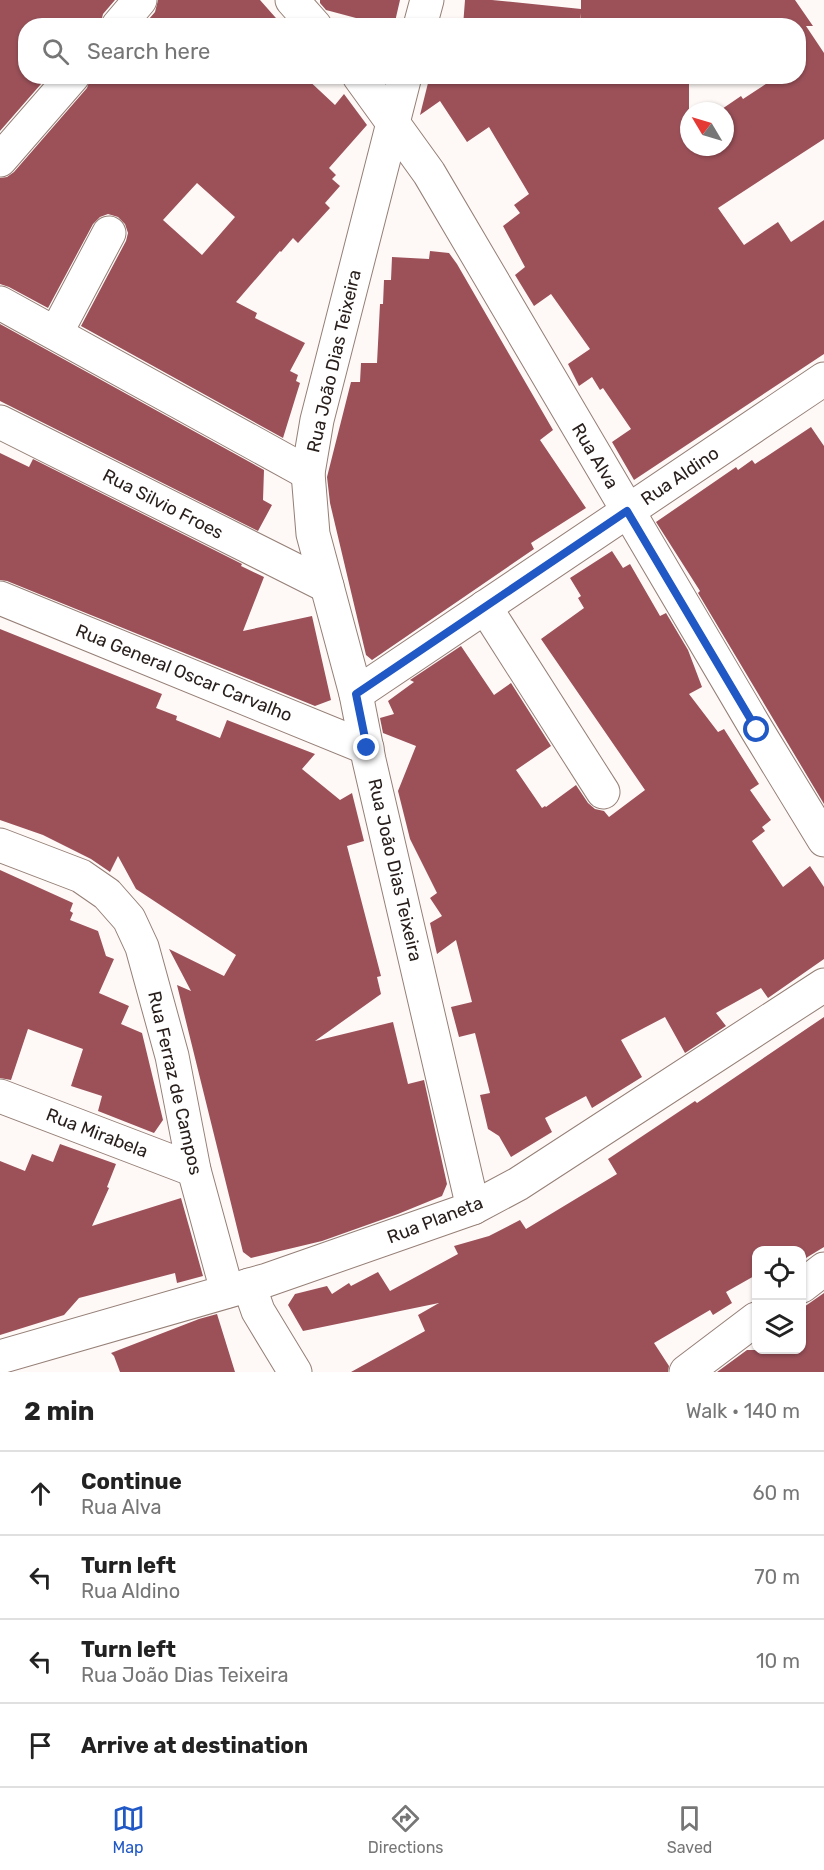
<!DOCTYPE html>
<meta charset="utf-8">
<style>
body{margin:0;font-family:Rubik,sans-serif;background:#f6f6f6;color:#222}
.controls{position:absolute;right:18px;bottom:18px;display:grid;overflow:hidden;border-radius:12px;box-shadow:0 2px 4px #0004}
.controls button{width:54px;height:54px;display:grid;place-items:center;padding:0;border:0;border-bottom:2px solid #e0e0e0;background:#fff;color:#222;font:30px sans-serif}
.compass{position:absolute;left:680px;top:102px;width:54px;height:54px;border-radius:50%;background:#fff;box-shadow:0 2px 4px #0004;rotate:308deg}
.stop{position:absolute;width:18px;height:18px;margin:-14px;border:4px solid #2058c5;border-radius:50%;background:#fff}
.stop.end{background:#2058c5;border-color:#fff;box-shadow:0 2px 6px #0008}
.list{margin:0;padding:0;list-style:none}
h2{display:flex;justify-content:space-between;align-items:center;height:78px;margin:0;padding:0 24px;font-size:26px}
h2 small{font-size:20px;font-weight:400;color:#767676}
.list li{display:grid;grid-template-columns:39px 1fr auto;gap:18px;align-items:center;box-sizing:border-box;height:84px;padding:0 24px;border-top:2px solid #e0e0e0}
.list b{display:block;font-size:22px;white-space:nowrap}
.list p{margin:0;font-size:20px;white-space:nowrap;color:#767676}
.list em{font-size:20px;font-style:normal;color:#767676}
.icon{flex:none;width:33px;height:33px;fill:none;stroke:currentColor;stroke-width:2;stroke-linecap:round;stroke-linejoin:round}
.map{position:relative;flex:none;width:824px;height:1372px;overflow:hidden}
.search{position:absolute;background:#fff;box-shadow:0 2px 4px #0004;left:18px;right:18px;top:18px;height:66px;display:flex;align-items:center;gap:15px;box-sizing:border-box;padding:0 21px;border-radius:24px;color:#767676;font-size:22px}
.sheet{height:414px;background:#fff}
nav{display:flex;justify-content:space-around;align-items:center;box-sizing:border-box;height:84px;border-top:2px solid #e0e0e0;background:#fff;font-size:16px;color:#767676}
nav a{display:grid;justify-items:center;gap:3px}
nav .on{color:#2058c5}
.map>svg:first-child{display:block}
</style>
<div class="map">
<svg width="824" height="1372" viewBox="0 0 824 1372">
<rect width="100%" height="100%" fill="#fef9f7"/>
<g fill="#9c5159" fill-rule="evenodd">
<polygon points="0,0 115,0 103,14 100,26 26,26 26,76 48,76 0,131"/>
<polygon points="158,0 260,0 283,26 143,26 155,12"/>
<polygon points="320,0 400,0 394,26 386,26 326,10 320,3"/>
<polygon points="465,0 492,0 581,9 581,0 795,0 813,26 806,26 824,53 824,139 718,208 744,245 778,222 791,242 824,220 824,354 634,480 612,442 631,429 603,388 600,390 592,377 579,386 568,364 590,349 551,294 534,306 515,275 525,267 503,226 520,213 514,205 529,194 489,127 467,142 440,101 420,115 428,83 424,76 689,76 689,147 725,147 725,111 719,111 741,96 743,99 778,76 798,76 798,26 581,26 581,13 580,26 463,26"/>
<path d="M91,76H304L335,105L344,94L367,125L329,168L336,175L332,179L340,186L325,203L330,208L298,243L293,238L281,252L280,251L236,302L257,313L255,318L305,343L290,371L298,375L296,381L300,383L283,438L81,326L126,241L128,233L125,224L118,217L108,214L100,217L93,224L48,308L9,287L0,284V178L7,177L14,172L87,88ZM197,183L235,217L202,255L163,220Z"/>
<polygon points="430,251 449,253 457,264 553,430 540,440 586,508 531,543 534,549 372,660 366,655 330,503 327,477 351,382 360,382 361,363 377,363 380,304 383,304 384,280 391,280 392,257 429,259"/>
<polygon points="0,324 264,470 263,500 272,505 258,531 0,401"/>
<polygon points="811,427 824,446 824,804 698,593 700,591 656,522 736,467 738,470 752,460 755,464"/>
<polygon points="0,453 29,467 33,459 242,564 241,566 264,577 243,631 312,616 331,700 315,706 7,581 0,580"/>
<polygon points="612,551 623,568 630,564 660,616 666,613 688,650 702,687 689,694 718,732 724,729 759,784 750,790 771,820 762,827 765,831 752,841 783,887 810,866 824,887 824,959 768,998 761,988 716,1013 726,1026 685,1053 665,1017 621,1040 642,1077 592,1108 586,1096 545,1118 552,1132 511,1157 499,1136 488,1129 480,1095 490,1093 475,1033 459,1037 451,1007 472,1002 456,940 437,954 430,923 442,916 430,898 437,893 410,839 398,791 416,746 383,733 380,718 394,714 388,701 414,682 410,680 461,646 494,695 511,683 551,746 516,770 542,808 545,806 546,807 576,785 588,803 595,809 604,811 609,817 645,790 541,639 584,608 578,598 581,596 570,578"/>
<polygon points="0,629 162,694 156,708 177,716 176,720 220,738 227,720 315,754 302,769 340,800 352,793 364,841 347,846 381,976 377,977 381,994 315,1041 393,1022 408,1084 424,1080 447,1184 442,1196 398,1214 322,1241 251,1258 243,1252 177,985 191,991 169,949 224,976 236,955 136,889 118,856 110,872 91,859 43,835 0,820"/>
<polygon points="0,870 73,903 70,911 73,913 70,920 98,931 106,956 114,959 99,993 129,1006 121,1024 142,1033 163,1120 154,1133 98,1111 102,1096 71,1086 83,1049 28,1029 11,1080 0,1078"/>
<polygon points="824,1017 824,1247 801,1261 801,1251 756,1251 756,1275 726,1292 732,1303 713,1315 710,1310 654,1343 669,1366 668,1372 351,1372 425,1331 418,1315 439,1303 303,1331 288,1305 295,1294 327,1286 332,1294 349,1283 351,1286 378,1272 390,1291 458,1254 454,1246 489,1236 520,1220 526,1229 617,1174 608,1159 695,1101 697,1103"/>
<polygon points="60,1144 116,1164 107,1187 109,1188 92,1226 181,1198 203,1276 177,1283 175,1273 79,1298 64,1315 0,1335 0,1161 25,1171 32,1154 53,1162"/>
<polygon points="824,1293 824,1372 717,1372 747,1350 801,1350 801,1309"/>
<polygon points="217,1314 235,1372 120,1372 114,1356 111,1353 199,1319"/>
</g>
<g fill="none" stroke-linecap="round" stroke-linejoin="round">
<defs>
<g id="minor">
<polyline points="292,0 315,26"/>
<polyline points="118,26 140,0"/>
<polyline points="420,26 427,0"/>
<polyline points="359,76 429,173 757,730 824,840"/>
<polyline points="405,76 317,420 308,473 313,534 356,694 369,760 473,1208"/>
<polyline points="0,160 73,76"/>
<polyline points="0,303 308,473"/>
<polyline points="56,333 109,233"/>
<polyline points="0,422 327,586"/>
<polyline points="0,598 367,748"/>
<polyline points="485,607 603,792"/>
<polyline points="356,694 824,379"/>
<polyline points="0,845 81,876 107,894 129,919 142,947 172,1056 194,1170 227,1291"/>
<polyline points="0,1096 194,1170"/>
<polyline points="249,1285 258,1311 295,1372"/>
<polyline points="802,1286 824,1269"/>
<polyline points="0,1357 267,1280 473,1208 518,1184 824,985"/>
<polyline points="686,1372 756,1319"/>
</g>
</defs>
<use href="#minor" stroke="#957f76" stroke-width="35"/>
<use href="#minor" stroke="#fff" stroke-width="33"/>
</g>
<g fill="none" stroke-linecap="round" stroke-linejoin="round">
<polyline stroke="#2058c5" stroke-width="8" points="367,748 356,694 627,511 757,730"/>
</g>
<g text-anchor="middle" stroke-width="6" stroke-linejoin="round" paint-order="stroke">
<g font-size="18" fill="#29201d" stroke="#fff">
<text transform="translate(334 361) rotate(-77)" y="6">Rua João Dias Teixeira</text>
<text transform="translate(595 456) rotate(59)" y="6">Rua Alva</text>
<text transform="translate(680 476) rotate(-34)" y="6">Rua Aldino</text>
<text transform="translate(163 504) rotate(27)" y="6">Rua Silvio Froes</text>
<text transform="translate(184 673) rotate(22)" y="6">Rua General Oscar Carvalho</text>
<text transform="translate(395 870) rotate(77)" y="6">Rua João Dias Teixeira</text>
<text transform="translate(175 1083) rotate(77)" y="6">Rua Ferraz de Campos</text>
<text transform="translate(97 1133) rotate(21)" y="6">Rua Mirabela</text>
<text transform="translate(435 1220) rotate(-21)" y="6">Rua Planeta</text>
</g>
</g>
</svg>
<div class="controls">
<button><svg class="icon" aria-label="locate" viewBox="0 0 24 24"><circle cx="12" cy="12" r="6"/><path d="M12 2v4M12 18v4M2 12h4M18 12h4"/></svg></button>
<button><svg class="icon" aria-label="layers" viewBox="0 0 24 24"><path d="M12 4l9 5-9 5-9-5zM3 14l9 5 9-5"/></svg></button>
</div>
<svg class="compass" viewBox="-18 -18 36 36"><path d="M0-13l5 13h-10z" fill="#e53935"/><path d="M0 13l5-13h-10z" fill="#767676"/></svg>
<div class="stop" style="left:757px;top:730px"></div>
<div class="stop end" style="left:367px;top:748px"></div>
<div class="search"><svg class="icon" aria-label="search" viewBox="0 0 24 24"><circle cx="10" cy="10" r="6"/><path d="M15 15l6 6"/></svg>Search here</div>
</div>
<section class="sheet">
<h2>2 min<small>Walk · 140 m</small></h2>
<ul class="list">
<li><svg class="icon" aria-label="ahead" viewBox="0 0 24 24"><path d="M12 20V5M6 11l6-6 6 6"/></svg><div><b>Continue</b><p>Rua Alva</p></div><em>60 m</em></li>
<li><svg class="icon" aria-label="left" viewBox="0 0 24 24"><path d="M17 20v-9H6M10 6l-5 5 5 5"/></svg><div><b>Turn left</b><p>Rua Aldino</p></div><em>70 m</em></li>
<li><svg class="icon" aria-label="left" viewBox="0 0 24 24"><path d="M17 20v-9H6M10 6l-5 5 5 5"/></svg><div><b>Turn left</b><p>Rua João Dias Teixeira</p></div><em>10 m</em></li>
<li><svg class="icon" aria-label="arrive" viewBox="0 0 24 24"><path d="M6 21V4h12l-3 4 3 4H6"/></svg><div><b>Arrive at destination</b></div></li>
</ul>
</section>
<nav>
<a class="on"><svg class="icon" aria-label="map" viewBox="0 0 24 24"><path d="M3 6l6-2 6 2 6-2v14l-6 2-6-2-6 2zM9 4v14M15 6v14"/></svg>Map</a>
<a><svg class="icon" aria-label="directions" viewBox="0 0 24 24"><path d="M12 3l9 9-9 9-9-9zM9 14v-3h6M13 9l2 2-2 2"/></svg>Directions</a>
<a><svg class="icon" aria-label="saved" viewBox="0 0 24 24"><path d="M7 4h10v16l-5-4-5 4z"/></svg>Saved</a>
</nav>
